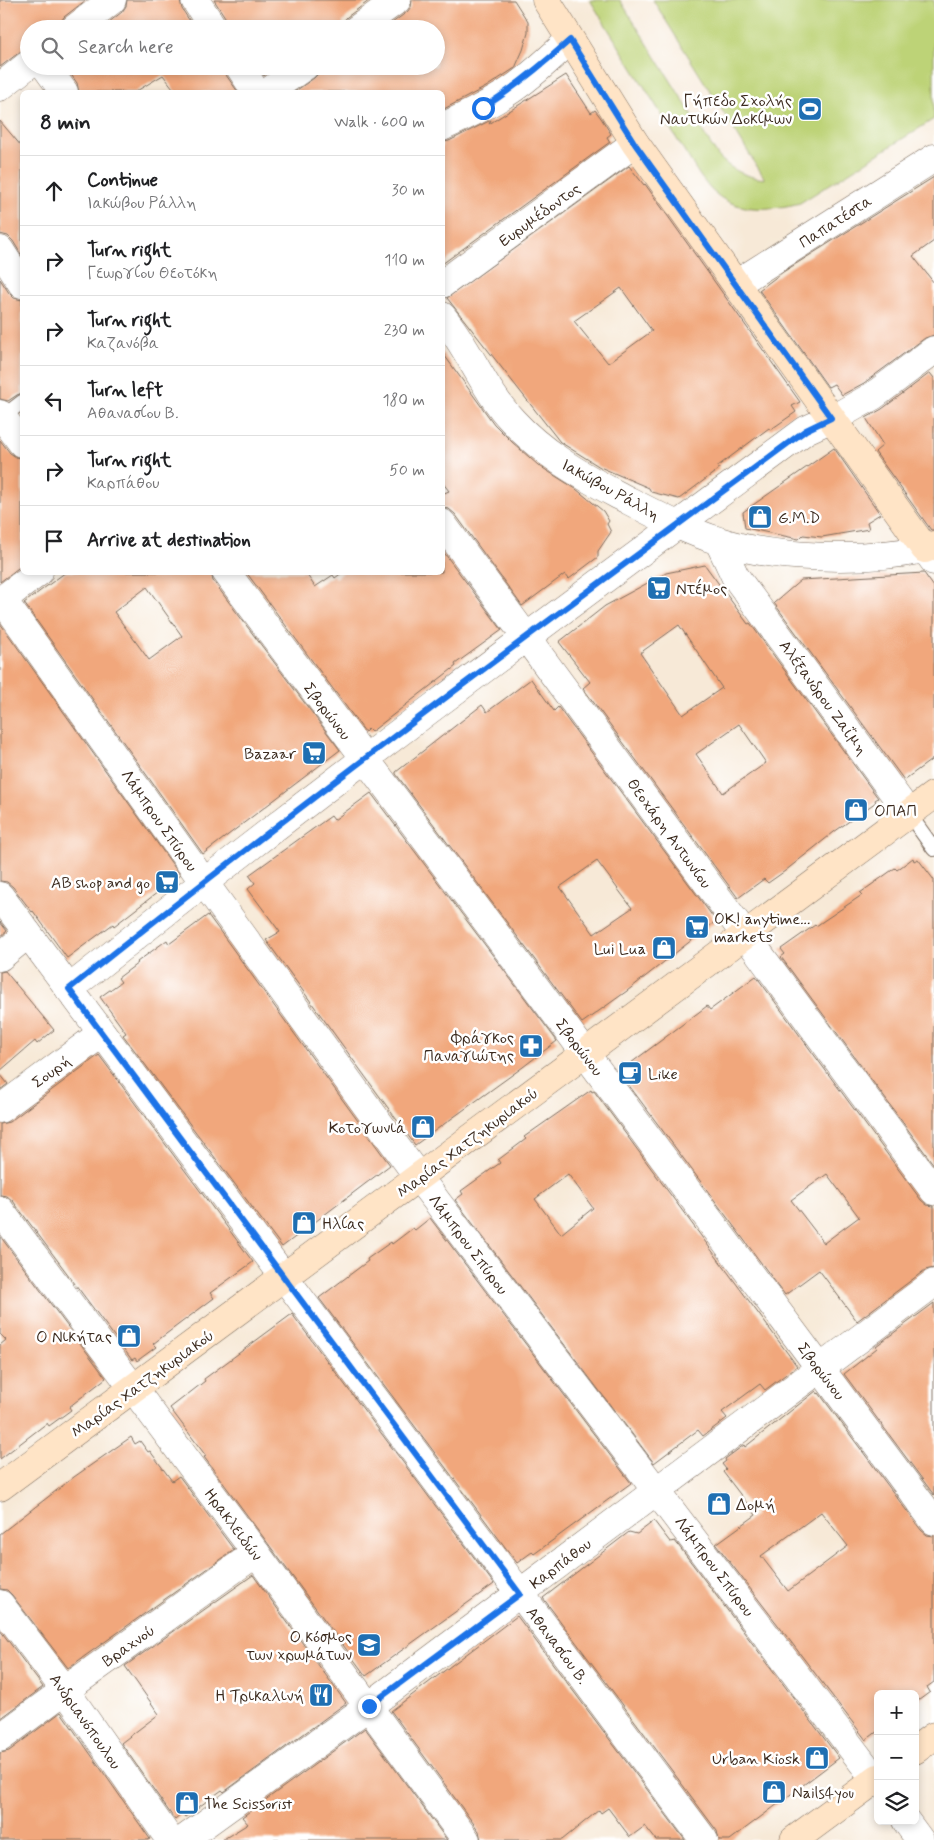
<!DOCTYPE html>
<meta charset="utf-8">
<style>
body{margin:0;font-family:Mynerve,sans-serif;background:#f6f6f6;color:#202124}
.controls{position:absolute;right:15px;bottom:15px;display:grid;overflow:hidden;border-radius:8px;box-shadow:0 2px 8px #0003}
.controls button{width:45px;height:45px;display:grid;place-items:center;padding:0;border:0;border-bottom:1px solid #e0e0e0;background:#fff;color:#202124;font:25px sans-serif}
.stop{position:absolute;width:15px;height:15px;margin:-11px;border:4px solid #1a73e8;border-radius:50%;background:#fff}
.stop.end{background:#1a73e8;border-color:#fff;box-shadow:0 1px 5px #0008}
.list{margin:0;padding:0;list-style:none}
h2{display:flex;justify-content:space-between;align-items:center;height:65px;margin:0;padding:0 20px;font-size:21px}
h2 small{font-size:16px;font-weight:400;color:#757577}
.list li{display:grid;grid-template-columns:32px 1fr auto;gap:15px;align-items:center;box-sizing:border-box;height:70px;padding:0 20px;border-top:1px solid #e0e0e0}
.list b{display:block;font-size:19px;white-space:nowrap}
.list p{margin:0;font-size:16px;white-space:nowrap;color:#757577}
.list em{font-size:16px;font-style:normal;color:#757577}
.icon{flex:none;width:28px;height:28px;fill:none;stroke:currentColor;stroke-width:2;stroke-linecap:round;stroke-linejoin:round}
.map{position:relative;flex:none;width:934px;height:1840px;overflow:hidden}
.search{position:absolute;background:#fff;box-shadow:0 2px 8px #0003;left:20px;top:20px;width:425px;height:55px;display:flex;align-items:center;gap:12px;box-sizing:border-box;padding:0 18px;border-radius:28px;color:#757577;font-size:19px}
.panel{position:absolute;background:#fff;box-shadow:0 2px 8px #0003;left:20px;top:90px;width:425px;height:485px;border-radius:8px}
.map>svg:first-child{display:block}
</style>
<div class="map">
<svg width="934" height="1840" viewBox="0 0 934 1840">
<rect width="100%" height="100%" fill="#fff"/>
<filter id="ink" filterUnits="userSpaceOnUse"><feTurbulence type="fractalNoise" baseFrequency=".02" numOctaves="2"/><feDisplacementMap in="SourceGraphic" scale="10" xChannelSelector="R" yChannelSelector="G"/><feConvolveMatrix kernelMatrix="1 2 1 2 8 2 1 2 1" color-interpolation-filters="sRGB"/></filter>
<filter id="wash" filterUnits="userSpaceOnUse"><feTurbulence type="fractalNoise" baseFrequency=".0096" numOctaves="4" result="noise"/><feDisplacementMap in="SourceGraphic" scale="20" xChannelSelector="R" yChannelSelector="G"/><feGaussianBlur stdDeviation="1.12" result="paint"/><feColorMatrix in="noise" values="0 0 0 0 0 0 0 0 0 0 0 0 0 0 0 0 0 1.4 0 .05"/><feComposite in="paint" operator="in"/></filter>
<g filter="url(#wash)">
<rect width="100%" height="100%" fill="#f7e9d7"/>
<path fill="#bdd377" stroke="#7c7e4a" d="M590,0H620L718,156C731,170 746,177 765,179L653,0H934V119L800,203C773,210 739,213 716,194C710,190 705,182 700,176Z"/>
<g id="blocks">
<g fill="#f1a77b" fill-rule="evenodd">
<polygon points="0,0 86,0 64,17 60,23 59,29 29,29 29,45 0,67"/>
<polygon points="127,0 180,0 182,9 195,29 100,29 122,12 126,6"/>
<polygon points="214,0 370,0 347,17 343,22 342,29 230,29 227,20"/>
<polygon points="412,0 514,0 528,22 528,33 523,50 515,68 486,87 442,110 442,92 294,92 314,78 319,73 320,66 436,66 436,29 384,29 407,12 411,7"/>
<polygon points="65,66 223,66 226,75 238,92 176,92 163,75 135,92 79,92 77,83"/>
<polygon points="258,66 277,66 264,76"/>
<polygon points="566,75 591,113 595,110 601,118 611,134 607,137 610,142 442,264 442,142 449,141 491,120 489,124"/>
<polygon points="0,121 22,147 22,256 13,241 8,236 0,234"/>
<path d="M629,166L644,185L645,184L800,402L792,406L796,412L770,430L769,428L718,466L719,469L679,499L651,492L649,488L600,467L560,442L447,298ZM621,288L652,331L608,363L574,321Z"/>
<polygon points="934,177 934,241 913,256 934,283 934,335 925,338 864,383 842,395 834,384 828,387 759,290 783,272"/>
<polygon points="0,279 9,293 14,298 22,300 22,393 17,395 8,401 0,399"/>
<polygon points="442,352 494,424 512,442 538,465 576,489 603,511 609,521 607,524 611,532 598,551 598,557 569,579 565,574 522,606 455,514 449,509 442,508 442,494 449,491 442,482"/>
<polygon points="930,373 934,378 934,530 931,530 875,452 883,445 866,418 882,409"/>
<polygon points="0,440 10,453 16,457 22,458 22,565 0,582"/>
<polygon points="834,448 880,514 867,522 869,529 822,537 803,535 799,539 745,528 743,512"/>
<polygon points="442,550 502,630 455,664 456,666 371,732 368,729 365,732 246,572 305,572 315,587 333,575 335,578 343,572 442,572"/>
<path d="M705,565L748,624L750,623L878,798L875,800L876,802L834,832L785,871L768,883L764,879L738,898L583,688L590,682L559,642L605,606L666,573ZM679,625L722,688L683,715L640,653ZM739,724L766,763L723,793L696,754Z"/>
<path d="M66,572H211L213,581L340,750L203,854L24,603ZM147,587L182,636L149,660L114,612Z"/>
<polygon points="924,573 934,587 934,758 904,780 774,603 801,580"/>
<polygon points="0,623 180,875 114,926 113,924 67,958 33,911 32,912 13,887 7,882 0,881"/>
<path d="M531,679L554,711L558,707L716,921L627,991L582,1023L396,774V772L482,705L487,712ZM597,861L632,908L594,934L560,887Z"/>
<polygon points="371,793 557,1041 523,1067 415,1145 266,940 280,932 248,889 255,883 249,875 331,816 334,820"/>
<polygon points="913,858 914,861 918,859 934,880 934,1165 781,957 785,954 781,949 815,925 816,926 862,895 860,893 895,868 897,870"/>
<polygon points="208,915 390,1165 282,1247 123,1035 126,1033 100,997 121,982 118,978 138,963 137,962 167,940 169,944"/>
<polygon points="0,922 7,931 0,937"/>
<polygon points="5,971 54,1030 37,1044 35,1041 0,1071 0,972"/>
<path d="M756,976L921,1200L927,1205L934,1206V1268L925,1270L857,1321L819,1270L785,1295L619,1072L707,1006L710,1010ZM827,1174L859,1217L824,1243L791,1200Z"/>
<polygon points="99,1055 253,1262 210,1293 214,1298 158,1340 153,1344 156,1347 137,1361 135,1358 132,1360 13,1201 7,1196 0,1195 0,1124 9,1122"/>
<polygon points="0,1074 8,1084 0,1090"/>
<path d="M591,1090L592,1092L594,1091L797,1366L765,1390L760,1384L722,1412L727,1418L703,1436L698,1430L654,1463L455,1200L463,1194L461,1191L500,1163L498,1160L526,1139L524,1137ZM568,1174L593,1208L561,1234L535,1199Z"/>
<polygon points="430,1218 631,1483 534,1554 532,1552 517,1563 319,1298 368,1261 367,1259 391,1242 392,1244 413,1228 415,1230"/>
<polygon points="0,1236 106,1378 69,1407 71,1410 49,1426 47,1423 0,1459 0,1345 6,1340 0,1334"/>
<polygon points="934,1303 934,1495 844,1374 877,1348 876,1346"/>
<polygon points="292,1314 494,1584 366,1676 204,1457 206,1456 170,1408 205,1381 204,1379"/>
<path d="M816,1391L818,1394L819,1393L921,1530L927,1535L934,1536V1682L927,1687L930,1692L915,1703V1694H878V1731L866,1740L716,1544L756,1515L723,1472L726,1469L722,1464L726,1461L725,1459L744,1445L745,1447ZM821,1512L848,1546L788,1591L761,1556Z"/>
<polygon points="131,1437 135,1444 140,1441 148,1452 150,1451 172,1481 179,1476 234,1550 68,1668 12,1595 7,1590 0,1589 0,1534 74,1477"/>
<polygon points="654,1521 670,1542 675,1541 839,1758 730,1840 719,1840 717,1831 543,1598 629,1532 637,1534"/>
<polygon points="253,1575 346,1703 224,1792 222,1790 185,1817 182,1814 175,1820 121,1743 159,1714 125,1666"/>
<polygon points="517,1616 685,1840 656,1840 645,1826 630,1837 608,1808 601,1813 599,1810 562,1840 481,1840 479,1831 391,1711"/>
<polygon points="0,1630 43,1687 0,1719"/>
<polygon points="61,1712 150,1839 148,1840 0,1840 0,1753 9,1751"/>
<polygon points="365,1728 447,1840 222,1840 248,1824 242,1817"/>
</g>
</g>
</g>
<g filter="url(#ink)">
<use href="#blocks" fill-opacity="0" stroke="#7d6d5f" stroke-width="1"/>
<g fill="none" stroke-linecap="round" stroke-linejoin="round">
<defs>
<g id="lane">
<polyline points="0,419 22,402"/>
<polyline points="909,814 934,849"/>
</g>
<g id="street">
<polyline points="195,0 214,29"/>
<polyline points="74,29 112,0"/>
<polyline points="357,29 397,0"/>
<polyline points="45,66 64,92"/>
<polyline points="239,66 256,92"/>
<polyline points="0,87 29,64"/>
<polyline points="268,92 305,66"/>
<path d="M442,127C466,116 489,105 511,90C532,76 551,57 570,40"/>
<polyline points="0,250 22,284"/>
<polyline points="442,284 635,143"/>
<polyline points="736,284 934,158"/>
<path d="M442,316C469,348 483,389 512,420C541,452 577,473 616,494C649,511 683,530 719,541C775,560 867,561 925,549L934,561"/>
<polyline points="0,414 22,443"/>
<polyline points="442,523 934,1191"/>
<polyline points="719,542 735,576 909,814"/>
<polyline points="226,572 934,1521"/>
<polyline points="2,599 203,881 419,1178 878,1783"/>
<polyline points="0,601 39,572"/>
<polyline points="0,896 704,1840"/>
<polyline points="0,957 28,934"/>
<path d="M69,989C310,796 558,613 806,430L843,413L873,396L934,350"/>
<polyline points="0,1109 102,1033"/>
<polyline points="0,1210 256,1553 466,1840"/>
<polyline points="0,1604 65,1690 170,1840"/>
<polyline points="0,1738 65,1690 256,1553"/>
<polyline points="906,1821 920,1840"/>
<polyline points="183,1840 369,1706 934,1283"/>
</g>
<g id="secondary">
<polyline points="546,0 635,143 925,549 934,545"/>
<polyline points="0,1487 934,795"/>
<polyline points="915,1750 934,1736"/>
<polyline points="794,1840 878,1778"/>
</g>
</defs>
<use href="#lane" stroke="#7d6d5f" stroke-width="16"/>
<use href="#street" stroke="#7d6d5f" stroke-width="29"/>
<use href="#secondary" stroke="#7d6d5f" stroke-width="29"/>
<use href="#lane" stroke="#fff" stroke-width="14"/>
<use href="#street" stroke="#fff" stroke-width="28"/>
<use href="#secondary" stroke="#ffe4c6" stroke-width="28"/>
</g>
</g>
<g fill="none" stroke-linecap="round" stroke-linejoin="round" filter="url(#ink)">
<path stroke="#1a73e8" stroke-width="6" d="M369,1706L520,1594L69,989C310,796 558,613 806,430L831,418L635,144L570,40C541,66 515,87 483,108"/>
</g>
<defs>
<symbol id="stadium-square" viewBox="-11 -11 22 22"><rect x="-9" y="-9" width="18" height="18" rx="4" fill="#1f6fb2" stroke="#fff"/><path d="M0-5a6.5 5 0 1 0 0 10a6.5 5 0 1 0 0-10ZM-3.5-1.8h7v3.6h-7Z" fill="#fff"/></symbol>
<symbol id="shop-square" viewBox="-11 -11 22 22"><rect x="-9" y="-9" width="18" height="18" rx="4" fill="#1f6fb2" stroke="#fff"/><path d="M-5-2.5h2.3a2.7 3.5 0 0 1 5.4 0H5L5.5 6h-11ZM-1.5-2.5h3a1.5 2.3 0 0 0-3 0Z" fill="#fff"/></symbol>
<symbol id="supermarket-square" viewBox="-11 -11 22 22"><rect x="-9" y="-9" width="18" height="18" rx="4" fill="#1f6fb2" stroke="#fff"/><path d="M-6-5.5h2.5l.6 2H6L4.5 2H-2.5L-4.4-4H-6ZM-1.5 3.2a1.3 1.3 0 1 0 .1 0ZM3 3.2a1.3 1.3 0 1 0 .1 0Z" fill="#fff"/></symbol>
<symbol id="pharmacy-square" viewBox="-11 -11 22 22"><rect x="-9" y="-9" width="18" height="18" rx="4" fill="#1f6fb2" stroke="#fff"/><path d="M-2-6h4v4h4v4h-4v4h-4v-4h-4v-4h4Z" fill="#fff"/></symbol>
<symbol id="cafe-square" viewBox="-11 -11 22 22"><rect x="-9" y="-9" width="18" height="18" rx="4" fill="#1f6fb2" stroke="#fff"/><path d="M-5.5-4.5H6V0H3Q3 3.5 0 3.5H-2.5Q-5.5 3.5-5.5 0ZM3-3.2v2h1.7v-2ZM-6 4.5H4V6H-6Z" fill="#fff"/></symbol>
<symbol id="school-square" viewBox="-11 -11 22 22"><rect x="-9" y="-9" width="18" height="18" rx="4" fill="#1f6fb2" stroke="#fff"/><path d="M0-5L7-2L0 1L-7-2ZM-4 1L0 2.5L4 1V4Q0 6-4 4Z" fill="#fff"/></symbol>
<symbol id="restaurant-square" viewBox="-11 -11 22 22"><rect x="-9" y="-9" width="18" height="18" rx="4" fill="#1f6fb2" stroke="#fff"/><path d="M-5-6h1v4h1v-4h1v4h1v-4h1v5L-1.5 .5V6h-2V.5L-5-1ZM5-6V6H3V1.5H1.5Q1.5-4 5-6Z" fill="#fff"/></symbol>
</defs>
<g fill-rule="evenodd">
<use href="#stadium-square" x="796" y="95" width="28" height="28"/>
<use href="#shop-square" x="746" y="503" width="28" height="28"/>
<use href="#supermarket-square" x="645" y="574" width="28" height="28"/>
<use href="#supermarket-square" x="300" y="739" width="28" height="28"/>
<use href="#shop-square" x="842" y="796" width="28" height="28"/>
<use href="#supermarket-square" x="153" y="868" width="28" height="28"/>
<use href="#supermarket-square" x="683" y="913" width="28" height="28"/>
<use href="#shop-square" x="650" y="934" width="28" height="28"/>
<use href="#pharmacy-square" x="517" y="1032" width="28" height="28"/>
<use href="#cafe-square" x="616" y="1059" width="28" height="28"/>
<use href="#shop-square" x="409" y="1113" width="28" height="28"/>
<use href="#shop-square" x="290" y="1209" width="28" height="28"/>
<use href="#shop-square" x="115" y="1322" width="28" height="28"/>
<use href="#shop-square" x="705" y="1490" width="28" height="28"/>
<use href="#school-square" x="355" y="1631" width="28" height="28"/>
<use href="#restaurant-square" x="307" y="1681" width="28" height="28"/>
<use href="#shop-square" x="803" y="1744" width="28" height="28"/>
<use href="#shop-square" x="760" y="1778" width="28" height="28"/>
<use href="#shop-square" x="173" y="1789" width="28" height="28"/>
</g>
<g text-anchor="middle" stroke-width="5" stroke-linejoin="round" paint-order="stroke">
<g font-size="16" fill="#3b2a1e" stroke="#fff" text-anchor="end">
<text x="792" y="106">Γήπεδο Σχολής<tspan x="792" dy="18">Ναυτικών Δοκίμων</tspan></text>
<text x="778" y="523" text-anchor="start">G.M.D</text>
<text x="676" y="594" text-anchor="start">Ντέμος</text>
<text x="296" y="759">Bazaar</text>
<text x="874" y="816" text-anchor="start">ΟΠΑΠ</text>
<text x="150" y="888">AB shop and go</text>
<text x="714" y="924" text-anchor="start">OK! anytime...<tspan x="714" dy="18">markets</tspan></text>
<text x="646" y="954">Lui Lua</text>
<text x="514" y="1043">Φράγκος<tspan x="514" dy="18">Παναγιώτης</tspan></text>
<text x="648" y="1079" text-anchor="start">Like</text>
<text x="406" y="1133">Κοτογωνιά</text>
<text x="322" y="1229" text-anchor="start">Ηλίας</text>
<text x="112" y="1342">Ο Νικήτας</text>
<text x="736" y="1510" text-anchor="start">Δομή</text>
<text x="352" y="1642">Ο κόσμος<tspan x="352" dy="18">των χρωμάτων</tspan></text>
<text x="304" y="1701">Η Τρικαλινή</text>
<text x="800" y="1764">Urban Kiosk</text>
<text x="792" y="1798" text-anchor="start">Nails4you</text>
<text x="204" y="1809" text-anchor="start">The Scissorist</text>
</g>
<g font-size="16" fill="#3b2a1e" stroke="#fff">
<text transform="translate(539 214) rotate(-36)" y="6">Ευρυμέδοντος</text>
<text transform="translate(835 221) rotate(-33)" y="6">Παπατέστα</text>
<text transform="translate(611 489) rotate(29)" y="6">Ιακώβου Ράλλη</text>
<text transform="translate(824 697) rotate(54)" y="6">Αλέξανδρου Ζαΐμη</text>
<text transform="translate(328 711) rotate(53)" y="6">Σβορώνου</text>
<text transform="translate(160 820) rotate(55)" y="6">Λάμπρου Σπύρου</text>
<text transform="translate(670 833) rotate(54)" y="6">Θεοχάρη Αντωνίου</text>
<text transform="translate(580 1047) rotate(53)" y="6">Σβορώνου</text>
<text transform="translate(51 1071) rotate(-36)" y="6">Σουρή</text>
<text transform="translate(467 1142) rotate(-37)" y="6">Μαρίας Χατζηκυριακού</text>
<text transform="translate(469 1244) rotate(53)" y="6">Λάμπρου Σπύρου</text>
<text transform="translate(822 1371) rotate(53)" y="6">Σβορώνου</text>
<text transform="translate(142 1383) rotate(-36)" y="6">Μαρίας Χατζηκυριακού</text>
<text transform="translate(234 1524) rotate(53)" y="6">Ηρακλειδών</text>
<text transform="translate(560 1563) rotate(-37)" y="6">Καρπάθου</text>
<text transform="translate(715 1566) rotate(53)" y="6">Λάμπρου Σπύρου</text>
<text transform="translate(128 1645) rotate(-35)" y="6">Βραχνού</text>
<text transform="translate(558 1645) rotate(53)" y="6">Αθανασίου Β.</text>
<text transform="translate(86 1721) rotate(55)" y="6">Ανδριανόπουλου</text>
</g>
</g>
</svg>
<div class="controls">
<button>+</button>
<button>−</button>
<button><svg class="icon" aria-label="layers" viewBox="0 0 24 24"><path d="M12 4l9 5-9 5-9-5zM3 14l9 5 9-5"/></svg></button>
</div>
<div class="stop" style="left:483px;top:108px"></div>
<div class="stop end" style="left:369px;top:1706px"></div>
<div class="search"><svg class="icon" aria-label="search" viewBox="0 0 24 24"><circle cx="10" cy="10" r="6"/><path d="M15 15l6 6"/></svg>Search here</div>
<section class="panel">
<h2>8 min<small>Walk · 600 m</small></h2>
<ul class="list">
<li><svg class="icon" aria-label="ahead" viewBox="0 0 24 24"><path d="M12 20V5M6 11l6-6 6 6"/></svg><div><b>Continue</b><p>Ιακώβου Ράλλη</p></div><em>30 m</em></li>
<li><svg class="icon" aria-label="right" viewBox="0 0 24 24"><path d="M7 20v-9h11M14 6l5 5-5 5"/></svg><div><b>Turn right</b><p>Γεωργίου Θεοτόκη</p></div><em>110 m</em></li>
<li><svg class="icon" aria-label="right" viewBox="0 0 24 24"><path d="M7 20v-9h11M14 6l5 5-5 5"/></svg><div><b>Turn right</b><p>Καζανόβα</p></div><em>230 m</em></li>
<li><svg class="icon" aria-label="left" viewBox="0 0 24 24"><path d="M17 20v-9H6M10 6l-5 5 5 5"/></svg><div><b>Turn left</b><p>Αθανασίου Β.</p></div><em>180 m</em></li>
<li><svg class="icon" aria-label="right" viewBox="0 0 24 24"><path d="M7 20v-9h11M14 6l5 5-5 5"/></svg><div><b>Turn right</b><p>Καρπάθου</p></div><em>50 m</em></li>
<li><svg class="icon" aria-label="arrive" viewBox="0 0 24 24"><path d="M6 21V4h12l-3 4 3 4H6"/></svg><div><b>Arrive at destination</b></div></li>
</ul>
</section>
</div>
